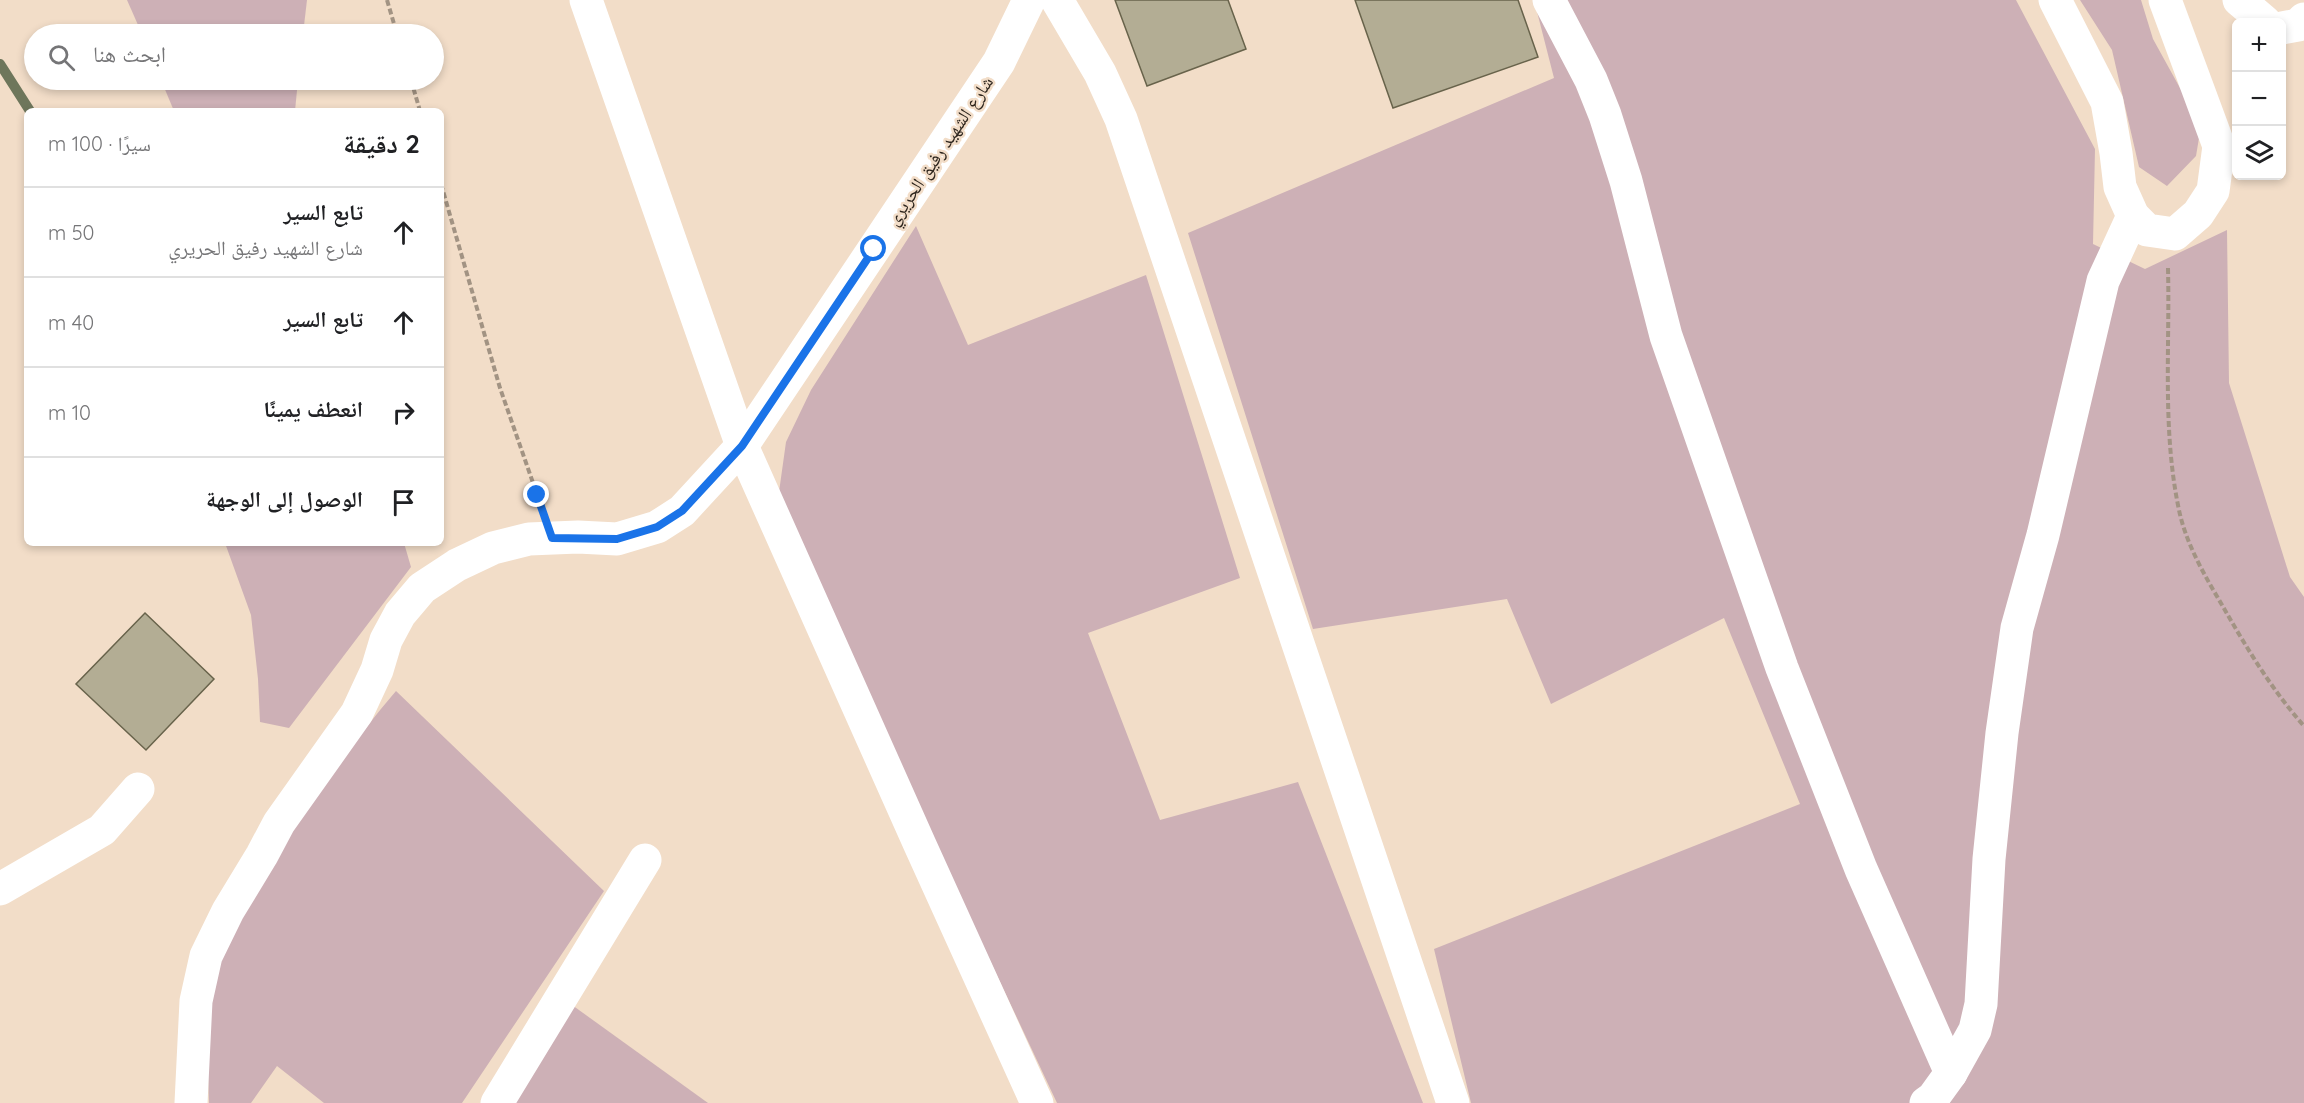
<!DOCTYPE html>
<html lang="ar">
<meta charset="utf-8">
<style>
body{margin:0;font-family:Quicksand,"Noto Naskh Arabic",sans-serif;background:#f2f2f2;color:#202124;direction:rtl}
.controls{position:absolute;right:18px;top:18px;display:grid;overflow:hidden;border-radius:9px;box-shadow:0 3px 9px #0003}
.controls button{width:54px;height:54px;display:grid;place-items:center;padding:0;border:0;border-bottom:2px solid #e0e0e0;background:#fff;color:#202124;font:30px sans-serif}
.stop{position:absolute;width:18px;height:18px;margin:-14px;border:4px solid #1a73e8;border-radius:50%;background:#fff}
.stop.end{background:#1a73e8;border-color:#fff;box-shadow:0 2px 6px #0008}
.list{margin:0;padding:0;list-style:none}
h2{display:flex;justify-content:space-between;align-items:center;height:78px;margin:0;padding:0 24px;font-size:26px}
h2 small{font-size:20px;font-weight:400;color:#757577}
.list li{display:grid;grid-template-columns:39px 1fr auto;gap:18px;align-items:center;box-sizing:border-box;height:90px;padding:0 24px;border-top:2px solid #e0e0e0}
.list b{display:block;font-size:22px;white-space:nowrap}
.list p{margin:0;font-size:20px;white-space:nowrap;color:#757577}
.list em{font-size:20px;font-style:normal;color:#757577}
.icon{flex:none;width:33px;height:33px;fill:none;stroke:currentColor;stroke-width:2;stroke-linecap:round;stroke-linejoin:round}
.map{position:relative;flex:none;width:2304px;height:1103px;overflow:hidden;direction:ltr}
.search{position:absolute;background:#fff;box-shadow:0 3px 9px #0003;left:24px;top:24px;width:420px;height:66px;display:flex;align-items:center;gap:15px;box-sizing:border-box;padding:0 21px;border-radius:33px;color:#757577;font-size:22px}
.panel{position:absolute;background:#fff;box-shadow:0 3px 9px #0003;left:24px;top:108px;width:420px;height:438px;border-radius:9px;direction:rtl}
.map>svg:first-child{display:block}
</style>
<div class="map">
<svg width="2304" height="1103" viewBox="0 0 2304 1103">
<rect width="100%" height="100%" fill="#f2ddc8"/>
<g fill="#cdb0b6">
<polygon points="127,0 307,0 303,34 142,34"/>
<polygon points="1534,0 2016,0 2095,149 2093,244 2145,269 2227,230 2229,383 2290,577 2304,597 2304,1103 1471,1103 1434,949 1800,804 1724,618 1551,704 1507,599 1313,629 1188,233 1554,78"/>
<polygon points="2080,0 2141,0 2153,39 2191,108 2199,138 2196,156 2167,186 2139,167 2112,50"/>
<polygon points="161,80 298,80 295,111 174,111"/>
<polygon points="916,226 968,345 1146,275 1240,578 1088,633 1160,820 1298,782 1423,1103 1057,1103 844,650 779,492 786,442 811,390"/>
<polygon points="225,543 404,543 411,567 289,728 260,722 258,679 251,615"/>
<path d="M396,691L604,891L462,1103H324L277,1066L251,1103H209C208,1067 205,1024 212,989C218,959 234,931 248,905C290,829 340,757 396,691Z"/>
<polygon points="572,1005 708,1103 512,1103"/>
</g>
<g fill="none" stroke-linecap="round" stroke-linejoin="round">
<polyline stroke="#6e765b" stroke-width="10" points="0,64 30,111"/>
</g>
<g fill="#b3ad94" stroke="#68634b" stroke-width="1.5">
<polygon points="1115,0 1228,0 1246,49 1147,86"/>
<polygon points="1355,0 1518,0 1538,57 1393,108"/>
<polygon points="145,613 214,679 146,750 76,684"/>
</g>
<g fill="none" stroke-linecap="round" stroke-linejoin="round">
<g stroke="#a29383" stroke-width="4" stroke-dasharray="6 3" stroke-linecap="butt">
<polyline points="387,0 397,34"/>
<polyline points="411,80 420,111"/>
<polyline points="441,184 500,388 540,503"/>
<path d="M2168,268C2170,348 2162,430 2179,510C2186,544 2205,576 2222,605C2246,647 2272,690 2304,726"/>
</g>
<g stroke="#fff" stroke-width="33">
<polyline points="586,0 742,446 920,845 1037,1103"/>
<polyline points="1057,0 1100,73 1121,119 1453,1103"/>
<polyline points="1549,0 1591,80 1605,115 1626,181 1666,336 1782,668 1861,869 1951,1073"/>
<polyline points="2055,0 2107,102 2116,153 2120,187 2133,216 2147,230 2175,234 2198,214 2213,191 2219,146 2165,0"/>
<polyline points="2239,0 2265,22"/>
<polyline points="2282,28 2298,25 2304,19"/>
<polyline points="0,889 102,830 138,789"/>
<polyline points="497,1103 645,860"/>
<polyline points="1926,1103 1933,1098 1951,1073 1975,1030 1981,1004 1989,859 2002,733 2017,628 2043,535 2103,281 2133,216"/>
</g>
<polyline stroke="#fff" stroke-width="33" points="191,1103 196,1001 206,956 228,911 262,855 279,823 357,713 377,670 386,640 400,614 422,588 457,565 493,548 529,539 578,537 617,539 657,527 682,511 742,446 999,62 1029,0"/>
</g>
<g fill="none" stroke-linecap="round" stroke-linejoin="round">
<polyline stroke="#1a73e8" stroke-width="8" points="537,495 552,538 617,539 657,527 682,511 742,446 874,249"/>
</g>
<g text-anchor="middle" stroke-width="5" stroke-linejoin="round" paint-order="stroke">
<g font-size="18" fill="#2e261e" stroke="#f2ddc8">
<text transform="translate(940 151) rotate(-56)" y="6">شارع الشهيد رفيق الحريري</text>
</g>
</g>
</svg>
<div class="controls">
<button>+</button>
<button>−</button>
<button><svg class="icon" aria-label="layers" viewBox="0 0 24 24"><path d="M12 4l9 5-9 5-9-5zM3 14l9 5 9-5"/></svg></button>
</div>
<div class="stop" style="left:874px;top:249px"></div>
<div class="stop end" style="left:537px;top:495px"></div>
<div class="search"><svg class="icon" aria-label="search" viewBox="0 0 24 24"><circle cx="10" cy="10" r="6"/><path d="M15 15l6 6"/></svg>ابحث هنا</div>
<section class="panel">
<h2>2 دقيقة<small>سيرًا · 100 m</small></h2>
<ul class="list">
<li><svg class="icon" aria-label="ahead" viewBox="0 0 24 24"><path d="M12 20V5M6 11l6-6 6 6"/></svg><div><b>تابع السير</b><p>شارع الشهيد رفيق الحريري</p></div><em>50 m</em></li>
<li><svg class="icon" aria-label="ahead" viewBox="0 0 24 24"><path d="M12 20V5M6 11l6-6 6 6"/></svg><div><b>تابع السير</b></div><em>40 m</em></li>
<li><svg class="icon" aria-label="right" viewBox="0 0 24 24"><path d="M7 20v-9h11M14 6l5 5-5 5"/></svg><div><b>انعطف يمينًا</b></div><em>10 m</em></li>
<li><svg class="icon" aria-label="arrive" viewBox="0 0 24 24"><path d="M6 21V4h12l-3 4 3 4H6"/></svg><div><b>الوصول إلى الوجهة</b></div></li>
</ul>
</section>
</div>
